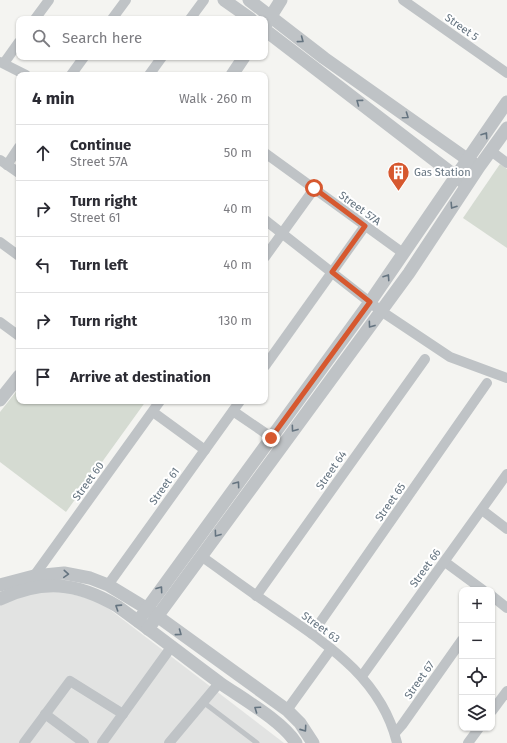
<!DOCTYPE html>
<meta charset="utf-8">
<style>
body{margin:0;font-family:"Fira Sans",sans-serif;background:#f7f7f7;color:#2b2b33}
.controls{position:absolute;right:12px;bottom:12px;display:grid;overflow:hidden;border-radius:8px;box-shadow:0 1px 3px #0004}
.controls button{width:36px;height:36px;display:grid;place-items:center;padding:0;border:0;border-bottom:1px solid #e1e1e2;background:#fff;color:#2b2b33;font:20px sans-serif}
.stop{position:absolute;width:12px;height:12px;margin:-9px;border:3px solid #d6582f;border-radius:50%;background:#fff}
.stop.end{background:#d6582f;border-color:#fff;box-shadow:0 1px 4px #0008}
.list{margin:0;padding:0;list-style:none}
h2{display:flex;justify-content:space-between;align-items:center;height:52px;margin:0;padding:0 16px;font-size:17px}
h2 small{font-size:13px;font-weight:400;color:#7c7c81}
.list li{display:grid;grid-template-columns:26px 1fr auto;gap:12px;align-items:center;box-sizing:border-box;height:56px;padding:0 16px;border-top:1px solid #e1e1e2}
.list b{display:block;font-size:15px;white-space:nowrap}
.list p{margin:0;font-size:13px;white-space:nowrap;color:#7c7c81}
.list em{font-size:13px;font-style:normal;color:#7c7c81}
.icon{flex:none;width:22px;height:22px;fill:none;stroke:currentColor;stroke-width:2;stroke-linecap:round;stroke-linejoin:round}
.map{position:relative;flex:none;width:507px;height:743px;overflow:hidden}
.search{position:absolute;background:#fff;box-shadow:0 1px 3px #0004;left:16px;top:16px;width:252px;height:44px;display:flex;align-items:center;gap:10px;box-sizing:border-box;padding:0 14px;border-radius:8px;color:#7c7c81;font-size:15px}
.panel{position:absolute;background:#fff;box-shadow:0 1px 3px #0004;left:16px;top:72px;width:252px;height:332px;border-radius:8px}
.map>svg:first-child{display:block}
</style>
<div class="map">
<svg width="507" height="743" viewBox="0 0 507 743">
<rect width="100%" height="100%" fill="#f4f4f1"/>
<polygon fill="#e2e3e2" points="40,590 65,592 100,602 284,743 0,743 0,605"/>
<g fill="#d5dbd2">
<polygon points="500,164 507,169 507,248 463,218"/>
<polygon points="19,388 19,401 146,401 66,512 0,462 0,412"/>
</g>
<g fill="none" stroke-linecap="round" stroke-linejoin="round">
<polyline stroke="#bfc3c6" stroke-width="5" points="203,702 257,743"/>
<g stroke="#bfc3c6" stroke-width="10">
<polyline points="403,0 507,73"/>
<polyline points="35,19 49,0"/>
<polyline points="112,19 126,0"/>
<polyline points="190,19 204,0"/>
<polyline points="0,62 26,75"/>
<polyline points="4,63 19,42"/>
<polyline points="71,75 84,57"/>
<polyline points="149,75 162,57"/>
<polyline points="491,151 507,163"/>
<polyline points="265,153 403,253"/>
<polyline points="0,160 19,173"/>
<polyline points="7,165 19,147"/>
<polyline points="265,220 381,311 450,357 507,378"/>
<polyline points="0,242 19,256"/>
<polyline points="265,257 314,189"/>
<polyline points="0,322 19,336"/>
<polyline points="265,366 365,226"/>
<polyline points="233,411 271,437"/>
<polyline points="153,412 205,450"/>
<polyline points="482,510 507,529"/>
<path d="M201,556C225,573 249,591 273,607C325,643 381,677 397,743"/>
<polyline points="445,562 483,590"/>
<polyline points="34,576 160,401"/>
<polyline points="108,585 240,401"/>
<polyline points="256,596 425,359"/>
<polyline points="492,596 507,608"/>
<polyline points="312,634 487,383"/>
<polyline points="362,676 507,474"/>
<polyline points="287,710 331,649"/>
<polyline points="492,711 507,691"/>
<polyline points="45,714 84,743"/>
<polyline points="395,733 402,725 462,640"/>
<polyline points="24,743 70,681 123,714"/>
<polyline points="102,743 172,646"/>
<polyline points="169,743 220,682"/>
<polyline points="468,743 479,728"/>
</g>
<g stroke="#bfc3c6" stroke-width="13">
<polyline points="224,0 251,19"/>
<polyline points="249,0 324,58 474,164"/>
<polyline points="266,24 281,0"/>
<polyline points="265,30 463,182"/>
<polyline points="232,75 244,57"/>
<polyline points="0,400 19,376"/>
<polyline points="0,585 34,576 64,573 90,578 108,585 146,608 287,710 300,723 313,743"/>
<path d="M0,599C43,579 76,582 117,606C152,631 186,658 220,683C243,699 282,721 296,743"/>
<polyline points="138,621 370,302 507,102"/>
<polyline points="148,629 409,273 479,167 507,128"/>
</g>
</g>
<defs><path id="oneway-chevron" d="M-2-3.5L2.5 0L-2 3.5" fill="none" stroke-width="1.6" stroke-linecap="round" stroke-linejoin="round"/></defs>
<g stroke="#657480">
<use href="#oneway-chevron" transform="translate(301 40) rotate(37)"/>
<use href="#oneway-chevron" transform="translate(359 102) rotate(-143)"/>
<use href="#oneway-chevron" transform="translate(406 116) rotate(35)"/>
<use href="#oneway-chevron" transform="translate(485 135) rotate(-56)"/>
<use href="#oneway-chevron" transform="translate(453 206) rotate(123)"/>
<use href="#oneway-chevron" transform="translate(387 277) rotate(-56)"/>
<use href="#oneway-chevron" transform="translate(371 325) rotate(126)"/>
<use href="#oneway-chevron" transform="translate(294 429) rotate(126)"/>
<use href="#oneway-chevron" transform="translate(237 484) rotate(-54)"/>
<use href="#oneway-chevron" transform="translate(217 534) rotate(126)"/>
<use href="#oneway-chevron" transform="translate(66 574) rotate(4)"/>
<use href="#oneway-chevron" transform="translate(160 589) rotate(-54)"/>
<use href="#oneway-chevron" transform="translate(118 607) rotate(-147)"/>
<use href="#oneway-chevron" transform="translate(179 633) rotate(36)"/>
<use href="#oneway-chevron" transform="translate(257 709) rotate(-145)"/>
<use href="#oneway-chevron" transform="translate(304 729) rotate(55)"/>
</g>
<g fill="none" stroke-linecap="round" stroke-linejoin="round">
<polyline stroke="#d6582f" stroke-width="5" points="271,438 370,302 332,272 365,226 314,188"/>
</g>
<defs>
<symbol id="building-pin" viewBox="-11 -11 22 30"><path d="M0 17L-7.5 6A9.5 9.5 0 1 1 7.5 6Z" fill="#d6582f" stroke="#fff"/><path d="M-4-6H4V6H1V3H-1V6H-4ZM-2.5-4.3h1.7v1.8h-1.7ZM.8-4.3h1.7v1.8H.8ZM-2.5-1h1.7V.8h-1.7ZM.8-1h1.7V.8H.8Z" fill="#fff"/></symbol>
</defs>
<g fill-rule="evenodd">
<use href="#building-pin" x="386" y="160" width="25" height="34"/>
</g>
<g text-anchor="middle" stroke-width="4" stroke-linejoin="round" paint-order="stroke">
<g font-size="11" fill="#657480" stroke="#fff">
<text transform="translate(462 27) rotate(35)" y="4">Street 5</text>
<text transform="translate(360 208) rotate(36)" y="4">Street 57A</text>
<text transform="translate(331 470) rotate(-55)" y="4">Street 64</text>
<text transform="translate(88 481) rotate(-54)" y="4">Street 60</text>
<text transform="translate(164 486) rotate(-54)" y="4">Street 61</text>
<text transform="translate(390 502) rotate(-55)" y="4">Street 65</text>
<text transform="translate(425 568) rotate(-54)" y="4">Street 66</text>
<text transform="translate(321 627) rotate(36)" y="4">Street 63</text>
<text transform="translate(419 680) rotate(-55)" y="4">Street 67</text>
</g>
<g font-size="11" fill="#657480" stroke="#fff" text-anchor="start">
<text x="414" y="176">Gas Station</text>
</g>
</g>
</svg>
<div class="controls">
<button>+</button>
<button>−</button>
<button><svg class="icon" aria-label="locate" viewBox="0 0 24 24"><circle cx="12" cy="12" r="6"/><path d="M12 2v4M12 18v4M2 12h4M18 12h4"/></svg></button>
<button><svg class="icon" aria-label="layers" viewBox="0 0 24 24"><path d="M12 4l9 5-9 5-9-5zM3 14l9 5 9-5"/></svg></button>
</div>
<div class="stop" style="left:314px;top:188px"></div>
<div class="stop end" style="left:271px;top:438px"></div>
<div class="search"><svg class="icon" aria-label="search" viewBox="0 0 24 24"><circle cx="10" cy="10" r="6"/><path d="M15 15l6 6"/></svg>Search here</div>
<section class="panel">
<h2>4 min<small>Walk · 260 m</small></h2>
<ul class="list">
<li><svg class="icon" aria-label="ahead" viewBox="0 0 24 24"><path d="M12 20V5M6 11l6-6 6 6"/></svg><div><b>Continue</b><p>Street 57A</p></div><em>50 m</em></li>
<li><svg class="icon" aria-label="right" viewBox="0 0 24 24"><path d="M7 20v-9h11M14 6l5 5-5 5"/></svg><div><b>Turn right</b><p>Street 61</p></div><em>40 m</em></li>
<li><svg class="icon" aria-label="left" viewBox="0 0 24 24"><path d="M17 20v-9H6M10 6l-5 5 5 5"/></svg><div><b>Turn left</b></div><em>40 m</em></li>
<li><svg class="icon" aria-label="right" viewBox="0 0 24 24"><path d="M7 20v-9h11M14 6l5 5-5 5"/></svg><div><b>Turn right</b></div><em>130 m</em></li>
<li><svg class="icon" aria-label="arrive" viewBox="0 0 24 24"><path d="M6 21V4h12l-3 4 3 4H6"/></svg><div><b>Arrive at destination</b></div></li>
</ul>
</section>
</div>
